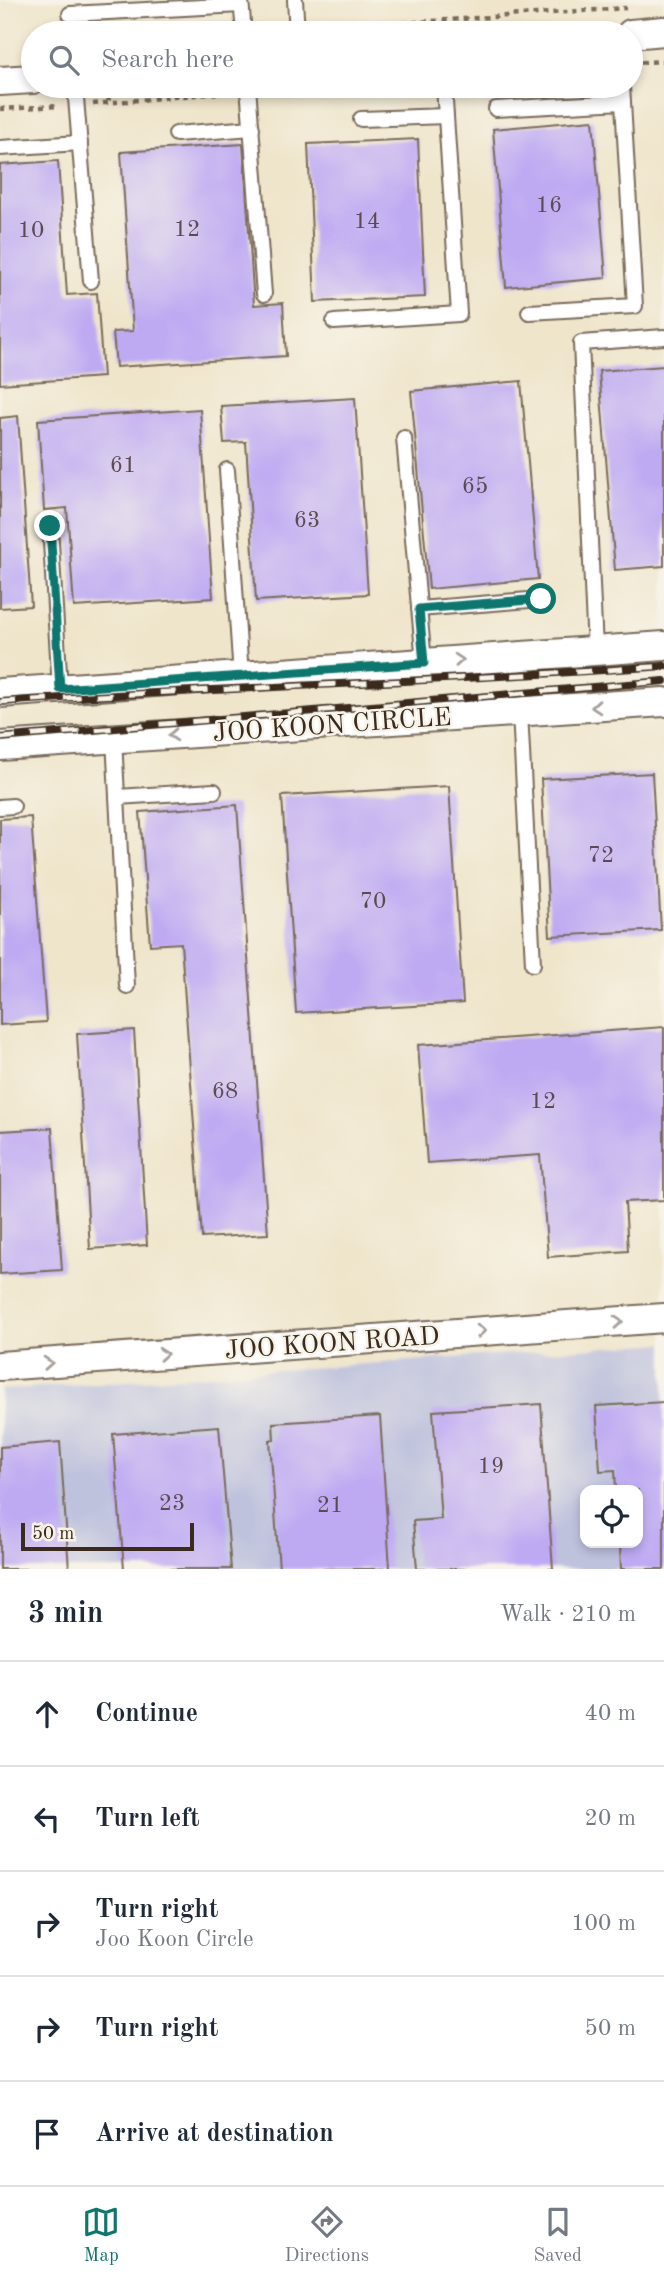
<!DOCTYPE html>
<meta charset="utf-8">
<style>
body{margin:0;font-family:"Old Standard TT",serif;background:#f2f2f3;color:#1f2937}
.controls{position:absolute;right:21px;bottom:21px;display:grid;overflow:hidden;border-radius:14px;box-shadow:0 4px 10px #0003}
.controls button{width:63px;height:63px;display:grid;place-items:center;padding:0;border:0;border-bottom:2px solid #e0e1e3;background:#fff;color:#1f2937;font:35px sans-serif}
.scale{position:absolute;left:21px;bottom:18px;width:173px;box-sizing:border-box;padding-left:7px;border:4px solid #3b2a1e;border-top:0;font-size:19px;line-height:24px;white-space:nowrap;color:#3b2a1e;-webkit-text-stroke:5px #f7f3e8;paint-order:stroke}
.stop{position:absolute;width:21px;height:21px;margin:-16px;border:5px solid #0f766e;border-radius:50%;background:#fff}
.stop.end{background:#0f766e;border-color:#fff;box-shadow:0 2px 7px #0008}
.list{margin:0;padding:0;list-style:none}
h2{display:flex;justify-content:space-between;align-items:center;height:91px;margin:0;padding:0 28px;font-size:30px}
h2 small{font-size:23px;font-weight:400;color:#747a83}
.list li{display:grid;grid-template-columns:46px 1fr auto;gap:21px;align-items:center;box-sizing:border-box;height:105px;padding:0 28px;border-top:2px solid #e0e1e3}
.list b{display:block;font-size:26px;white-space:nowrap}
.list p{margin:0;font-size:23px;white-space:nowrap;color:#747a83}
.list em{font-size:23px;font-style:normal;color:#747a83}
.icon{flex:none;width:38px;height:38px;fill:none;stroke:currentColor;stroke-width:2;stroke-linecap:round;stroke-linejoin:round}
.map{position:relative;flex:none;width:664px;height:1569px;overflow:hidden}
.search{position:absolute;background:#fff;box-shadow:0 4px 10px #0003;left:21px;right:21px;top:21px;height:77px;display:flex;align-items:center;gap:18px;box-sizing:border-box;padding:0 24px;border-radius:38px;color:#747a83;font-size:26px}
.sheet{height:616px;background:#fff}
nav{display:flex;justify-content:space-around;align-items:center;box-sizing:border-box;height:98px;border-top:2px solid #e0e1e3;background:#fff;font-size:19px;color:#747a83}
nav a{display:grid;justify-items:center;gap:4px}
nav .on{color:#0f766e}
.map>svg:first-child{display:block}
</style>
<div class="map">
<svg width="664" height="1569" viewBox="0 0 664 1569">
<rect width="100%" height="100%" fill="#f7f3e8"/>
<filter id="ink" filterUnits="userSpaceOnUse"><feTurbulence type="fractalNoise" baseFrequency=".0143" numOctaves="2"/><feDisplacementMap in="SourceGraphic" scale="14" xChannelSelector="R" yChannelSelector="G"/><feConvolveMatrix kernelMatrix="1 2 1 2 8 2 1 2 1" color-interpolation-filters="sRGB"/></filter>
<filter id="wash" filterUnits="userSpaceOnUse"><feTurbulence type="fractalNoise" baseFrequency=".00686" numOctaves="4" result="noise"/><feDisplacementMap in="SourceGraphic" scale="28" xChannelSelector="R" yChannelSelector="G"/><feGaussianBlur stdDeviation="1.57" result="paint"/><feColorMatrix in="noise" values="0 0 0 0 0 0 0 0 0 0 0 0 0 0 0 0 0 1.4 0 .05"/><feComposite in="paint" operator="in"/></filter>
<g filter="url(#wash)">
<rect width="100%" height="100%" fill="#efe5cb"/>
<path fill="#bfc2dd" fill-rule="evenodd" d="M664,1343V1569H0V1390ZM585,1490H638V1543H585Z"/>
<g id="blocks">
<g fill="#beaaf3">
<polygon points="593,120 606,278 506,287 493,129"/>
<polygon points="418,139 425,297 315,302 308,144"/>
<polygon points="243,144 254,305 283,303 286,356 116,367 113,332 133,331 121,152"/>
<polygon points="58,161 67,295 97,293 103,377 0,384 0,165"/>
<polygon points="664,366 664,566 615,570 599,371"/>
<polygon points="521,381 538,579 429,589 411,391"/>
<polygon points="355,398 368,594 256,601 246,442 224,443 221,406"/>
<polygon points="200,409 213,598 74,607 67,508 44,510 38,420"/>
<polygon points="18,416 31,606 0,608 0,418"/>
<polygon points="652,773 661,930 550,936 541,779"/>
<polygon points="449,786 463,1003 296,1013 282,796"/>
<polygon points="237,805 268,1234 202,1238 181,943 150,945 140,812"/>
<polygon points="31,817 46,1022 0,1025 0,819"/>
<polygon points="664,1027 664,1200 625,1202 628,1251 548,1257 540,1155 427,1163 418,1045"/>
<polygon points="134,1030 147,1245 90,1249 77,1034"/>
<polygon points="52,1128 62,1270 0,1274 0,1131"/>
<polygon points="664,1402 664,1569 621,1569 620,1543 638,1543 638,1490 616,1490 615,1470 600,1471 596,1406"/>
<polygon points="541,1404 553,1569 417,1569 413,1521 441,1519 433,1411"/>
<polygon points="380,1416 390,1569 279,1569 270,1440 274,1440 273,1423"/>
<polygon points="219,1426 231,1569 124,1569 113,1434"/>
<polygon points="60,1442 69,1569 0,1569 0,1447"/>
</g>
</g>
</g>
<g filter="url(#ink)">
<use href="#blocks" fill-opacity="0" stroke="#7a6b5b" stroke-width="2"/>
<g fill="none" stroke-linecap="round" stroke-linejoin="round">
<defs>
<g id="lane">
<polyline points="241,0 244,33"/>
<polyline points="295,0 297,33"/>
<polyline points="70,14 241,5"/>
<polyline points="75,86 91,281"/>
<polyline points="248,86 264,294"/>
<polyline points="496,109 623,102"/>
<polyline points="361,119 446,116"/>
<polyline points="176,134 252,128"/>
<polyline points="0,148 80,143"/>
<polyline points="529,312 635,306 622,86"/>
<polyline points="334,322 459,314 444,86"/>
<polyline points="404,438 424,663"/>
<polyline points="227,470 241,676"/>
<polyline points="50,526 60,689"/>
<polyline points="419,609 541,599"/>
<polyline points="595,650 581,343 664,337"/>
<polyline points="520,712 533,964"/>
<polyline points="114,739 127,986"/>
<polyline points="117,797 214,791"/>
<polyline points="0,807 13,806"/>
</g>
<g id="street">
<polyline points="631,34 664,31"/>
<polyline points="0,81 33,79"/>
<polyline points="0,693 664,646"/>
<polyline points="0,746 664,702"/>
<polyline points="0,1366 664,1318"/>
</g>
</defs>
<use href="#lane" stroke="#7a6b5b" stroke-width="18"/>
<use href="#street" stroke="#7a6b5b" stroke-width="32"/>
<g stroke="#7a6b5b" stroke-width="4.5" stroke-dasharray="5 5" stroke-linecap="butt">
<polyline points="313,29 626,8"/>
<polyline points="261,32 280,31"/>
<polyline points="631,63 664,61"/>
<polyline points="107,86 109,102"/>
<polyline points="264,90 326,86"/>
<polyline points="93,104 230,92"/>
<polyline points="0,109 59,106"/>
</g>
<use href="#lane" stroke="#fff" stroke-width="14"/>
<use href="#street" stroke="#fff" stroke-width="28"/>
<defs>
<g id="rail">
<path d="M0,702C221,687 443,682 664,666"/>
<polyline points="0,738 664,681"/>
</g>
</defs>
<use href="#rail" stroke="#3b2a1e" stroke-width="8"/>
<use href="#rail" stroke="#f7f3e8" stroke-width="5" stroke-dasharray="16" stroke-linecap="butt"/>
</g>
<defs><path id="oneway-chevron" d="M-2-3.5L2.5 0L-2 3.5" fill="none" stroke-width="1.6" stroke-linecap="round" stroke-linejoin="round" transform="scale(1.75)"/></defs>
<g stroke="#a79f9a">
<use href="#oneway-chevron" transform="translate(459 660) rotate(-4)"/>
<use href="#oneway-chevron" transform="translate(596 707) rotate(176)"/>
<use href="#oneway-chevron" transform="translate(173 735) rotate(176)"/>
<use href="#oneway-chevron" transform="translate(618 1322) rotate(-4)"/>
<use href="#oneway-chevron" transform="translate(481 1331) rotate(-4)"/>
<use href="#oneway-chevron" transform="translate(163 1354) rotate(-4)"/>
<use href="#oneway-chevron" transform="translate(48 1363) rotate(-4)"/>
</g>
</g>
<g fill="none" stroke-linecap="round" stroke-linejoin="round" filter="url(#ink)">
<polyline stroke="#0f766e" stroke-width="9" points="50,526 60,689 424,663 419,609 541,599"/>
</g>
<g text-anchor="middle" stroke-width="5" stroke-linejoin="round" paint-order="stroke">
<g font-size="23" fill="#5c4a53">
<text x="549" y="212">16</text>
<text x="367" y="228">14</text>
<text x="187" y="236">12</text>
<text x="31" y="237">10</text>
<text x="123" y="472">61</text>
<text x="475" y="493">65</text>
<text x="307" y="527">63</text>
<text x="601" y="862">72</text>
<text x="373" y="908">70</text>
<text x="225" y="1098">68</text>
<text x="543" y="1108">12</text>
<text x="491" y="1473">19</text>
<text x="172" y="1510">23</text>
<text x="330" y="1512">21</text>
</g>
<g font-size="26" fill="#3b2a1e" stroke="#f7f3e8">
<text transform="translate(332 724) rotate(-4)" y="9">JOO KOON CIRCLE</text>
<text transform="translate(332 1342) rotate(-4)" y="9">JOO KOON ROAD</text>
</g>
</g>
</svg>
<div class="controls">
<button><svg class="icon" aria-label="locate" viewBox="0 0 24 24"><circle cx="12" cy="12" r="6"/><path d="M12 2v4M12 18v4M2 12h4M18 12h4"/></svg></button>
</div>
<div class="scale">50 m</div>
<div class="stop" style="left:541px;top:599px"></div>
<div class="stop end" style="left:50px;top:526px"></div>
<div class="search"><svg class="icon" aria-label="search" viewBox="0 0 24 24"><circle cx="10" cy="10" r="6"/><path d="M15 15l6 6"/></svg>Search here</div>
</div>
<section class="sheet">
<h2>3 min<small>Walk · 210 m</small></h2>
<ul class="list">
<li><svg class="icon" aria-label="ahead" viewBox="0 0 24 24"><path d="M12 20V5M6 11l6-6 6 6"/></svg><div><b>Continue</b></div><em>40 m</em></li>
<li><svg class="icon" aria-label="left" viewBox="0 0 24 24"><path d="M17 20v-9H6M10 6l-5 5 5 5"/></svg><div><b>Turn left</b></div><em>20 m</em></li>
<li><svg class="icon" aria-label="right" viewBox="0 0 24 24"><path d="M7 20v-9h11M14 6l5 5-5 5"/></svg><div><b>Turn right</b><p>Joo Koon Circle</p></div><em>100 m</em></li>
<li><svg class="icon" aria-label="right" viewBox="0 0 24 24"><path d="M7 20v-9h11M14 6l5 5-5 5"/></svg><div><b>Turn right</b></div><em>50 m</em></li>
<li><svg class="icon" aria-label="arrive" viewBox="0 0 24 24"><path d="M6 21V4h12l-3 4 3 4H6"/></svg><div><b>Arrive at destination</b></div></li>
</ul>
</section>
<nav>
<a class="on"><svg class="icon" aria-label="map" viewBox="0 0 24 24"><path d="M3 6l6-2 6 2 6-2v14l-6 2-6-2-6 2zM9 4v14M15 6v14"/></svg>Map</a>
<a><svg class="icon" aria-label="directions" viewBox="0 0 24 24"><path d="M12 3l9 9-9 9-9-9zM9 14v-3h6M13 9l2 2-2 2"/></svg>Directions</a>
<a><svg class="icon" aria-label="saved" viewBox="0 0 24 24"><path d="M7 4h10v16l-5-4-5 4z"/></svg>Saved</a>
</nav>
